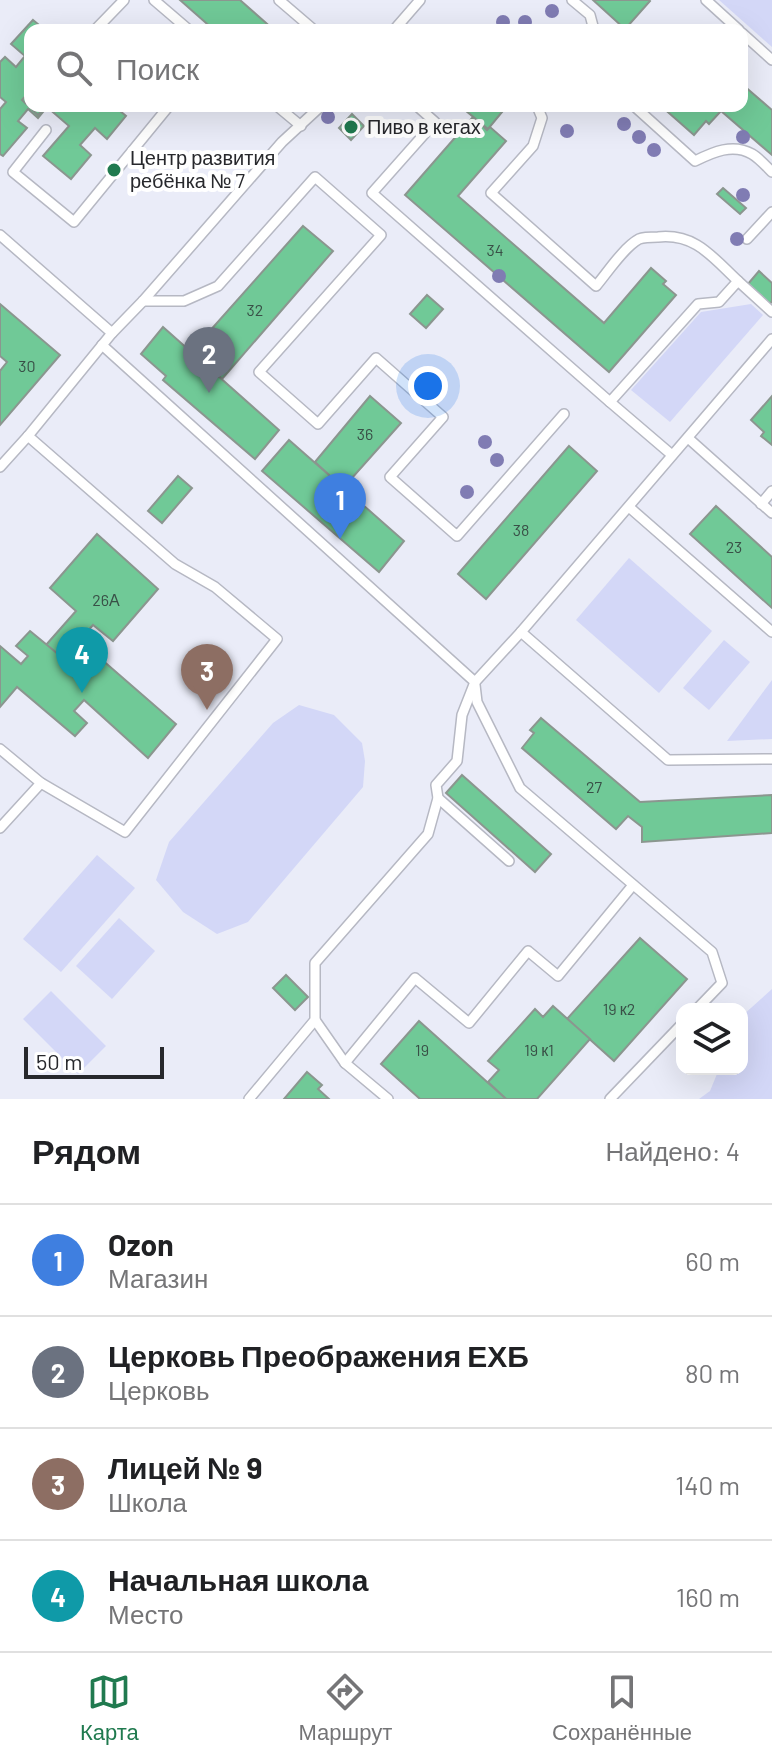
<!DOCTYPE html>
<html lang="ru">
<meta charset="utf-8">
<style>
body{margin:0;font-family:Barlow,sans-serif;background:#f2f2f2;color:#202124}
.controls{position:absolute;right:24px;bottom:24px;display:grid;overflow:hidden;border-radius:16px;box-shadow:0 8px 32px #0002}
.controls button{width:72px;height:72px;display:grid;place-items:center;padding:0;border:0;border-bottom:2px solid #e0e0e0;background:#fff;color:#202124;font:40px sans-serif}
.scale{position:absolute;left:24px;bottom:20px;width:140px;box-sizing:border-box;padding-left:8px;border:4px solid #27282c;border-top:0;font-size:22px;line-height:28px;white-space:nowrap;color:#27282c;-webkit-text-stroke:6px #fff;paint-order:stroke}
.you{position:absolute;left:428px;top:386px;width:28px;height:28px;margin:-20px;border:6px solid #fff;border-radius:50%;background:#1a73e8;box-shadow:0 0 0 12px #1a73e833}
.badge{display:grid;place-items:center;width:52px;height:52px;border-radius:50%;background:#207a4f;color:#fff;font-size:26px;font-weight:700}
.pin{position:absolute;translate:-50% -66px;filter:drop-shadow(0 2px 4px #0008)}
.pin::after{content:'';position:absolute;top:42px;width:28px;height:24px;background:inherit;clip-path:polygon(0 0,100% 0,50% 100%)}
.list{margin:0;padding:0;list-style:none}
h2{display:flex;justify-content:space-between;align-items:center;height:104px;margin:0;padding:0 32px;font-size:34px}
h2 small{font-size:26px;font-weight:400;color:#757577}
.list li{display:grid;grid-template-columns:52px 1fr auto;gap:24px;align-items:center;box-sizing:border-box;height:112px;padding:0 32px;border-top:2px solid #e0e0e0}
.list b{display:block;font-size:30px;white-space:nowrap}
.list p{margin:0;font-size:26px;white-space:nowrap;color:#757577}
.list em{font-size:26px;font-style:normal;color:#757577}
.icon{flex:none;width:44px;height:44px;fill:none;stroke:currentColor;stroke-width:2;stroke-linecap:round;stroke-linejoin:round}
.map{position:relative;flex:none;width:772px;height:1099px;overflow:hidden}
.search{position:absolute;background:#fff;box-shadow:0 8px 32px #0002;left:24px;right:24px;top:24px;height:88px;display:flex;align-items:center;gap:20px;box-sizing:border-box;padding:0 28px;border-radius:16px;color:#757577;font-size:30px}
.sheet{height:552px;background:#fff}
nav{display:flex;justify-content:space-around;align-items:center;box-sizing:border-box;height:112px;border-top:2px solid #e0e0e0;background:#fff;font-size:22px;color:#757577}
nav a{display:grid;justify-items:center;gap:4px}
nav .on{color:#207a4f}
.map>svg:first-child{display:block}
</style>
<div class="map">
<svg width="772" height="1099" viewBox="0 0 772 1099">
<rect width="100%" height="100%" fill="#eaecf8"/>
<g fill="#d3d7f7">
<polygon points="719,0 772,0 772,47"/>
<polygon points="751,304 763,315 670,422 631,390 701,312"/>
<polygon points="629,558 712,631 659,693 576,620"/>
<polygon points="724,640 750,662 709,710 683,688"/>
<polygon points="772,680 772,739 727,741"/>
<polygon points="299,705 334,715 362,743 365,761 363,787 248,922 217,934 183,912 156,880 169,842 273,723"/>
<polygon points="97,855 135,888 61,972 23,939"/>
<polygon points="119,918 155,951 112,999 76,966"/>
<polygon points="772,989 772,1099 699,1099 710,1091 719,1069 742,1069 742,1016"/>
<polygon points="51,991 106,1046 78,1074 23,1019"/>
</g>
<g fill="#70c997" stroke="#8b968f" stroke-width="2">
<polygon points="180,0 240,0 274,30 214,30"/>
<polygon points="593,0 649,0 650,1 626,28 628,30 626,30"/>
<polygon points="33,20 45,30 30,30 30,106 114,106 126,116 107,139 95,128 80,145 91,155 71,179 43,156 69,126 47,107 38,118 28,109 18,121 27,128 3,156 0,154 0,109 6,102 0,97 0,62 5,57 16,67 25,56 11,44"/>
<polygon points="743,85 772,110 772,155 721,111 709,124 706,121 694,135 661,106 714,106 720,111 724,106 742,106"/>
<polygon points="30,91 30,106 46,106 38,115 22,100"/>
<polygon points="460,106 507,106 488,129"/>
<polygon points="352,114 364,126 351,140 339,128"/>
<polygon points="473,117 487,130 490,127 506,141 458,196 604,323 651,268 666,281 663,284 676,295 609,372 405,195"/>
<polygon points="723,188 746,208 740,214 717,194"/>
<polygon points="303,226 333,251 222,379 192,351"/>
<polygon points="759,271 772,283 772,301 770,304 748,284"/>
<polygon points="427,295 443,309 426,328 410,314"/>
<polygon points="0,304 60,355 0,425 0,371 7,362 0,356"/>
<polygon points="163,327 279,430 255,459 163,380 166,376 141,354"/>
<polygon points="370,396 401,423 343,488 315,462"/>
<polygon points="772,396 772,445 761,436 764,432 751,420"/>
<polygon points="289,440 404,541 379,572 262,471"/>
<polygon points="569,446 597,471 486,599 458,574"/>
<polygon points="178,476 192,488 162,523 148,511"/>
<polygon points="716,506 772,557 772,608 690,534"/>
<polygon points="97,534 158,589 113,641 93,625 63,659 46,645 76,611 50,588"/>
<polygon points="30,631 86,677 101,659 176,724 148,758 84,700 74,711 87,723 75,736 17,687 0,707 0,646 21,664 28,656 16,646"/>
<polygon points="541,718 640,802 772,795 772,833 642,842 642,827 628,816 616,829 522,748 534,733 530,730"/>
<polygon points="462,775 551,854 535,872 446,793"/>
<polygon points="640,938 687,979 614,1061 567,1019"/>
<polygon points="286,975 308,997 295,1010 273,988"/>
<polygon points="553,1006 590,1039 537,1099 506,1099 488,1082 499,1070 488,1061 535,1009 543,1017"/>
<polygon points="419,1021 505,1098 504,1099 420,1099 381,1064"/>
<polygon points="307,1072 322,1085 318,1089 329,1099 284,1099"/>
</g>
<g fill="none" stroke-linecap="round" stroke-linejoin="round">
<defs>
<g id="lane">
<polyline points="154,0 189,30"/>
<polyline points="279,0 314,30"/>
<polyline points="572,0 590,15 594,30"/>
<polyline points="706,0 739,30"/>
<polyline points="95,30 124,0"/>
<polyline points="394,30 420,0"/>
<polyline points="742,33 772,60"/>
<polyline points="277,106 301,126"/>
<polyline points="417,106 435,122 372,193 610,402 698,304 719,302 738,281 772,312"/>
<path d="M537,106L542,118L533,146L491,193L596,286C607,273 624,247 639,239C644,237 652,237 658,237C696,233 713,258 738,281"/>
<path d="M634,106L695,161C713,152 733,143 752,154C759,158 766,166 772,172"/>
<polyline points="46,130 13,172 74,222 169,106"/>
<polyline points="0,235 112,333"/>
<polyline points="747,239 772,212"/>
<polyline points="143,301 184,301 218,286 315,177 381,235 259,372 318,424 376,358 443,417 390,477 457,536 564,414"/>
<polyline points="102,345 475,682 521,632 772,339"/>
<polyline points="610,402 672,455"/>
<polyline points="688,438 772,513"/>
<polyline points="0,467 28,436 112,333 143,301 282,142 321,106"/>
<polyline points="761,504 772,491"/>
<polyline points="629,507 772,632"/>
<polyline points="521,632 668,760 772,759"/>
<polyline points="475,685 477,702 520,788 712,952 722,983 697,1009"/>
<polyline points="0,749 41,783 125,832 277,639 215,587 175,564 28,436"/>
<polyline points="438,798 509,861"/>
<polyline points="0,828 41,783"/>
<polyline points="315,1020 345,1063"/>
<polyline points="249,1099 315,1020 315,963 428,834 438,798 436,785 457,761 462,715 475,682"/>
<polyline points="388,1099 345,1063 415,978 469,1023 528,951 558,976 633,885"/>
<polyline points="610,1099 682,1024"/>
</g>
</defs>
<use href="#lane" stroke="#b6b8c3" stroke-width="12"/>
<use href="#lane" stroke="#fff" stroke-width="9"/>
</g>
<g fill="#807cb3">
<circle cx="552" cy="11" r="7"/>
<circle cx="503" cy="22" r="7"/>
<circle cx="525" cy="22" r="7"/>
<circle cx="328" cy="117" r="7"/>
<circle cx="624" cy="124" r="7"/>
<circle cx="567" cy="131" r="7"/>
<circle cx="639" cy="137" r="7"/>
<circle cx="743" cy="137" r="7"/>
<circle cx="654" cy="150" r="7"/>
<circle cx="743" cy="195" r="7"/>
<circle cx="737" cy="239" r="7"/>
<circle cx="499" cy="276" r="7"/>
<circle cx="485" cy="442" r="7"/>
<circle cx="497" cy="460" r="7"/>
<circle cx="467" cy="492" r="7"/>
</g>
<g fill="#207a4f" stroke="#fff" stroke-width="3">
<circle cx="351" cy="127" r="8"/>
<circle cx="114" cy="170" r="8"/>
</g>
<g text-anchor="middle" stroke-width="8" stroke-linejoin="round" paint-order="stroke">
<g font-size="16" fill="#395047">
<text x="495" y="256">34</text>
<text x="255" y="316">32</text>
<text x="27" y="372">30</text>
<text x="365" y="440">36</text>
<text x="521" y="536">38</text>
<text x="734" y="553">23</text>
<text x="106" y="606">26А</text>
<text x="594" y="793">27</text>
<text x="619" y="1015">19 к2</text>
<text x="422" y="1056">19</text>
<text x="539" y="1056">19 к1</text>
</g>
<g font-size="20" fill="#27282c" stroke="#fff" text-anchor="start">
<text x="367" y="134">Пиво в кегах</text>
<text x="130" y="165">Центр развития<tspan x="130" dy="23">ребёнка № 7</tspan></text>
</g>
</g>
</svg>
<div class="controls">
<button><svg class="icon" aria-label="layers" viewBox="0 0 24 24"><path d="M12 4l9 5-9 5-9-5zM3 14l9 5 9-5"/></svg></button>
</div>
<div class="scale">50 m</div>
<div class="you"></div>
<div class="pin badge" style="left:340px;top:539px;background:#3f7fe0">1</div>
<div class="pin badge" style="left:209px;top:393px;background:#6b7280">2</div>
<div class="pin badge" style="left:207px;top:710px;background:#8d6e63">3</div>
<div class="pin badge" style="left:82px;top:693px;background:#0f9aa8">4</div>
<div class="search"><svg class="icon" aria-label="search" viewBox="0 0 24 24"><circle cx="10" cy="10" r="6"/><path d="M15 15l6 6"/></svg>Поиск</div>
</div>
<section class="sheet">
<h2>Рядом<small>Найдено: 4</small></h2>
<ul class="list">
<li><span class="badge" style="background:#3f7fe0">1</span><div><b>Ozon</b><p>Магазин</p></div><em>60 m</em></li>
<li><span class="badge" style="background:#6b7280">2</span><div><b>Церковь Преображения ЕХБ</b><p>Церковь</p></div><em>80 m</em></li>
<li><span class="badge" style="background:#8d6e63">3</span><div><b>Лицей № 9</b><p>Школа</p></div><em>140 m</em></li>
<li><span class="badge" style="background:#0f9aa8">4</span><div><b>Начальная школа</b><p>Место</p></div><em>160 m</em></li>
</ul>
</section>
<nav>
<a class="on"><svg class="icon" aria-label="map" viewBox="0 0 24 24"><path d="M3 6l6-2 6 2 6-2v14l-6 2-6-2-6 2zM9 4v14M15 6v14"/></svg>Карта</a>
<a><svg class="icon" aria-label="directions" viewBox="0 0 24 24"><path d="M12 3l9 9-9 9-9-9zM9 14v-3h6M13 9l2 2-2 2"/></svg>Маршрут</a>
<a><svg class="icon" aria-label="saved" viewBox="0 0 24 24"><path d="M7 4h10v16l-5-4-5 4z"/></svg>Сохранённые</a>
</nav>
